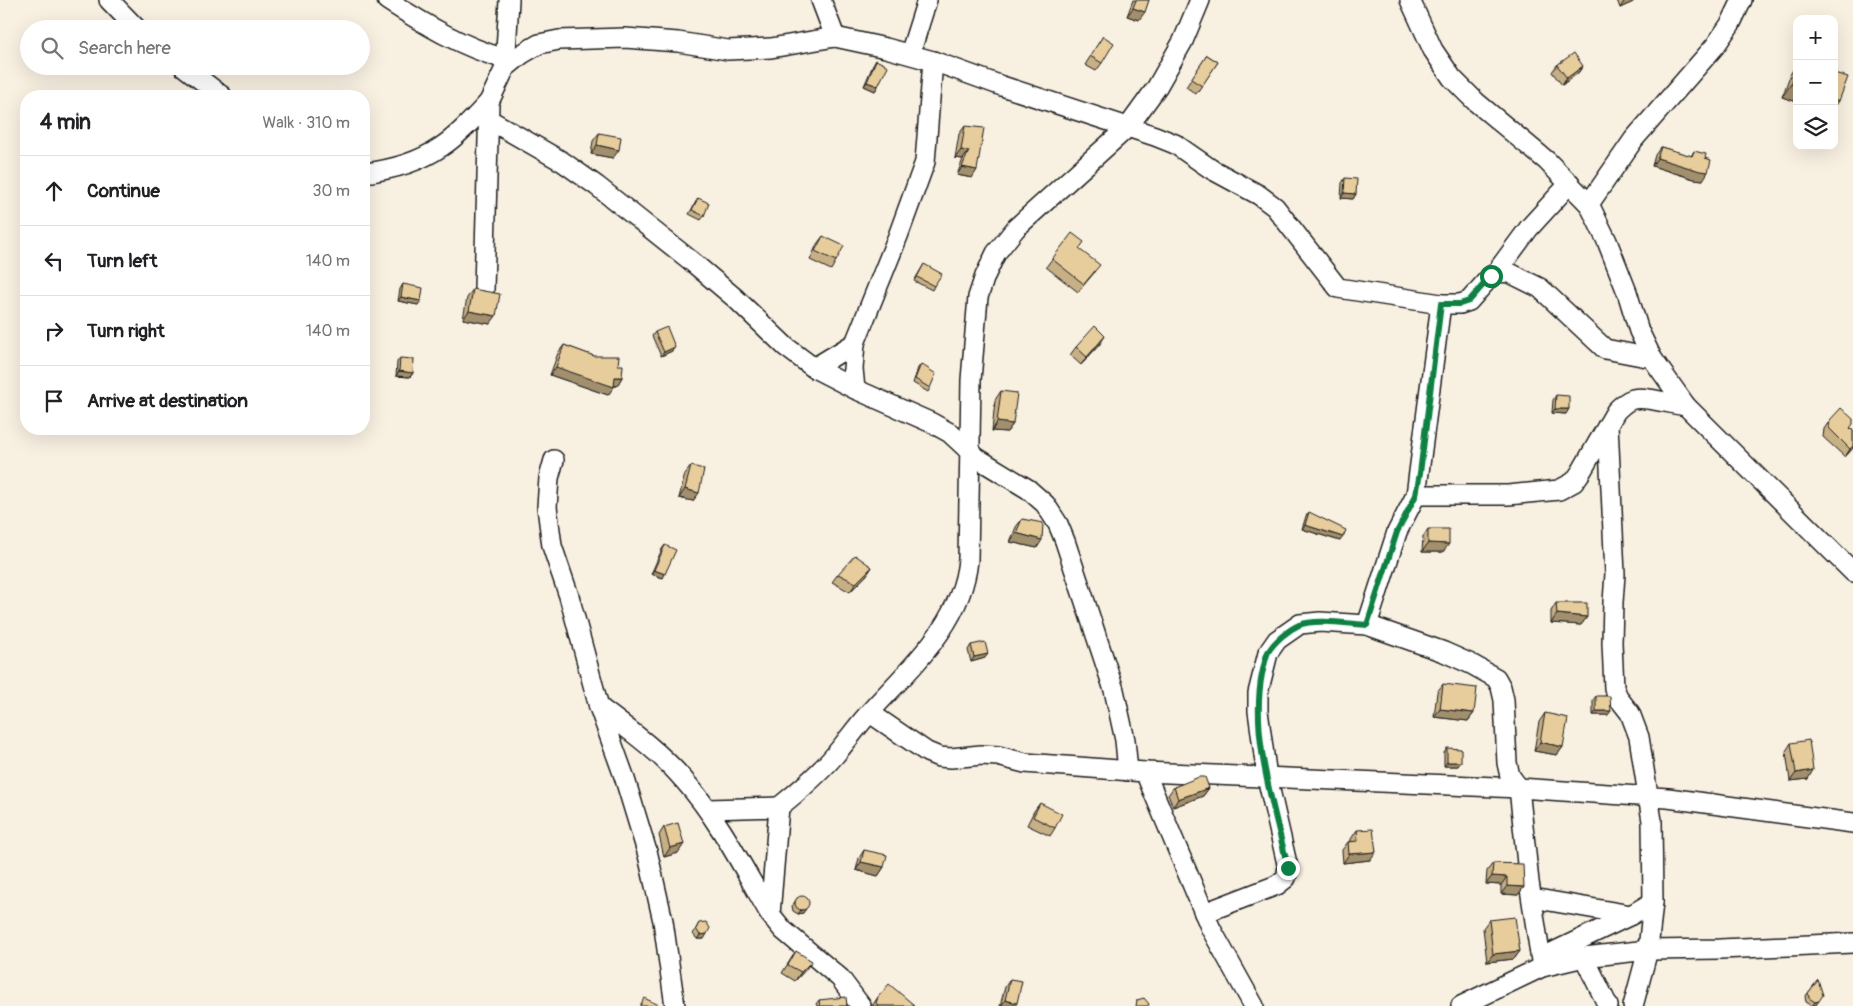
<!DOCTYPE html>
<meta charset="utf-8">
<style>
body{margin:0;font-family:Pangolin,sans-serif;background:#f6f6f6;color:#202124}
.controls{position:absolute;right:15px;top:15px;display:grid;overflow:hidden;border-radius:10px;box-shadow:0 5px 20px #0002}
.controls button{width:45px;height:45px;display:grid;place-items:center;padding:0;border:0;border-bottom:1px solid #e0e0e0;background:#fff;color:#202124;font:25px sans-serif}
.stop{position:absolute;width:15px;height:15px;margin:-11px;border:4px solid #0b8043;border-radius:50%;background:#fff}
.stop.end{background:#0b8043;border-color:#fff;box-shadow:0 1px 5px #0008}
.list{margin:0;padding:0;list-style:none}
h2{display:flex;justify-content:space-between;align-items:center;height:65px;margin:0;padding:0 20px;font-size:21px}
h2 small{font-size:16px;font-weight:400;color:#757577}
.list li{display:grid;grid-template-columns:32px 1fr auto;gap:15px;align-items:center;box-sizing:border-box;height:70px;padding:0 20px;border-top:1px solid #e0e0e0}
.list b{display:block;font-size:19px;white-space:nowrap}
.list em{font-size:16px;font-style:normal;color:#757577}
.icon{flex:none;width:28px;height:28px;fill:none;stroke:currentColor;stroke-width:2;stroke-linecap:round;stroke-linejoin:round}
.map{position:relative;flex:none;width:1853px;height:1006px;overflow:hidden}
.search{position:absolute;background:#fff;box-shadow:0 5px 20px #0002;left:20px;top:20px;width:350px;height:55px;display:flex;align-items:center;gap:12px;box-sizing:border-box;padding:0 18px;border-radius:28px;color:#757577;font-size:19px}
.panel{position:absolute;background:#fff;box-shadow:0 5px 20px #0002;left:20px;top:90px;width:350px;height:345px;border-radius:20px}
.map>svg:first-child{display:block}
</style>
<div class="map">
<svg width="1853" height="1006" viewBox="0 0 1853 1006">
<rect width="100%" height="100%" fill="#f8f0e1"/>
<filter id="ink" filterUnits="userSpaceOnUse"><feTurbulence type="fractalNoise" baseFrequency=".02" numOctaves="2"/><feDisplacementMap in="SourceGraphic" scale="10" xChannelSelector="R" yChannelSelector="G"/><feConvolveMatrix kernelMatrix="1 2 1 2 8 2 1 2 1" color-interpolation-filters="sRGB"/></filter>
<g filter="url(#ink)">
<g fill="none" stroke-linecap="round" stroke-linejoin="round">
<defs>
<g id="minor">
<polyline points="109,0 137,29"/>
<path d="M387,0C424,24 462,47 505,59"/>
<polyline points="821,0 835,37"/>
<polyline points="1410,0 1433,50 1452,78 1476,102 1547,161 1589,204 1607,241 1627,292 1639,331 1652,358 1686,406 1853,572"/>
<polyline points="910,54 927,0"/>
<polyline points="183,66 222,96"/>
<polyline points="505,68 509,0"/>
<polyline points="488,119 563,162 597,186 690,260 735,298 786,347 814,368 855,389 932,423 950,433 977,458 1028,489 1045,504 1058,524 1065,541 1114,690 1125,740 1128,771"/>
<path d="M364,173C390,170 419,162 441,147C459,135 474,118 489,102"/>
<polyline points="1589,204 1634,139 1715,46 1731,23 1742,0"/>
<polyline points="1498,272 1501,266 1529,228 1570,183"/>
<polyline points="484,290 489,102 505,68 522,54 539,44 559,40 625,38 678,42 728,50 771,48 835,37 886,48 933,61 1002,86 1155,136 1175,144 1211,169 1259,195 1275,207 1338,288 1441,304 1460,304 1469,301 1491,276 1498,272 1510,273 1540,288 1605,349 1652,358"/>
<polyline points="814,368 855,343 898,236 925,162 933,61"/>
<polyline points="855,389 853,369 855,343"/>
<polyline points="1608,425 1615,574 1613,602 1612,643 1614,688 1619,699 1630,713 1639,737 1652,821 1653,902 1648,950 1633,1006"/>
<polyline points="554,460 549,478 547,507 552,546 569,596 599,707 624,776 648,855 663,921 675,1006"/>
<path d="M1416,495H1508L1559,490L1574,482L1581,472L1616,411C1621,406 1626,401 1633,399C1646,396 1671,404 1686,406"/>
<polyline points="1367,625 1397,532 1416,495 1441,304"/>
<path d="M599,707C628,729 659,751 683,779C719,819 743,868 770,914L783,930L840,978L861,1006"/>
<polyline points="870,713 927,752 939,757 951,758 981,755 998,756 1025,763 1145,772 1211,929 1254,1006"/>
<polyline points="1145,772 1519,788 1668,798 1853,823"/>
<polyline points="708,809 779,807"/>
<polyline points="1532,898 1631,915"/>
<polyline points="1204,913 1277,885 1286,878 1288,868 1267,777 1258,711 1258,693 1268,653 1277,640 1300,624 1320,622 1367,625 1444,652 1471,664 1496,678 1501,687 1504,700 1507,763 1510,776 1519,788 1529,882 1542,967"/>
<path d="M770,914L779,807C799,791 818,775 835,755C847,741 858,725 871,711C911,667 962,623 968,560L971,380L978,297L985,276L996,253L1016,228L1128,127L1157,87L1183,41L1200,0"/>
<polyline points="1584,957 1608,1006"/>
<polyline points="1541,958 1631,915 1653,902"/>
<polyline points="1461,1006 1542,967 1584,957 1648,950 1720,949 1853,943"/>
</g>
</defs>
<use href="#minor" stroke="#1c1c1c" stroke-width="22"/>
<use href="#minor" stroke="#fff" stroke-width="19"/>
</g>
<g fill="#c7af86" stroke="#1c1c1c">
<polygon points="1133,0 1149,0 1139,20 1127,16"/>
<polygon points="1617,0 1635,0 1633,2 1620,8"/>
<polygon points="1103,36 1102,63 1096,71 1085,65"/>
<polygon points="1207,55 1218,62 1196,94 1186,87"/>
<polygon points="876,60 878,86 875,91 864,86 873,65"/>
<polygon points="1797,64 1797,102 1782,97 1791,73"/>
<polygon points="1557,65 1583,66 1578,73 1562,85 1552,72"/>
<polygon points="965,126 972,178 957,175 963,159 955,158 959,134"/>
<polygon points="599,133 613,158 591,154 593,141"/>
<polygon points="1661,147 1691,156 1694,151 1705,158 1703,180 1694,179 1652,166 1655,155"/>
<polygon points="1345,178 1356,194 1353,199 1341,198 1342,183"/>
<polygon points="698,198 704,216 701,220 689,214"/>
<polygon points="823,236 836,261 831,270 810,260 817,244"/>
<polygon points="1079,249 1094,273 1078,292 1046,267 1052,259"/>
<polygon points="924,264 934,286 932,290 914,281"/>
<polygon points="403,284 418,305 398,301 400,289"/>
<polygon points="473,289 490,324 463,319 467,298"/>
<polygon points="655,332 675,347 672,351 661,356 652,336"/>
<polygon points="1100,344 1081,365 1070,355 1076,347"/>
<polygon points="564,345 618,365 622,377 617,386 614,386 608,395 550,375 558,353"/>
<polygon points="400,358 413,373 410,377 396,376 397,362"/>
<polygon points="921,364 930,388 928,392 913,383 918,368"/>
<polygon points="1001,391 1013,424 1007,432 992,431 995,400"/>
<polygon points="1556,395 1566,414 1552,413 1553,400"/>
<polygon points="1830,420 1851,428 1853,431 1853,448 1845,457 1823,437 1824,429"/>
<polygon points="691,466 693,501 679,498 685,474"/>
<polygon points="1309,512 1340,541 1302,529 1306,516"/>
<polygon points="1022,519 1037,548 1010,542 1016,527"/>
<polygon points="1428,529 1443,552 1422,552 1423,537"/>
<polygon points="665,545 663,578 651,574 662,549"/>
<polygon points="872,567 866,576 850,592 832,582 838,574"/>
<polygon points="1556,603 1587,617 1581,625 1551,623 1551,611"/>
<polygon points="971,645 985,658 971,662 968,650"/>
<polygon points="1443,684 1474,713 1468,721 1434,717 1437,692"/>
<polygon points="1596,696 1608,715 1593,715 1593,700"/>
<polygon points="1545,713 1563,747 1557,755 1534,751 1539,722"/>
<polygon points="1791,743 1808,779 1790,781 1786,751"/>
<polygon points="1447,748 1458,766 1444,766 1444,753"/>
<polygon points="1174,787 1209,788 1203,796 1173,807 1168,795"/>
<polygon points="1040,803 1055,828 1050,836 1027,825 1034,811"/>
<polygon points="664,827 678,853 664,857 659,835"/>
<polygon points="1357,830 1370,860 1343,863 1342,850 1348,842 1351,841 1351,839"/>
<polygon points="864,850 884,867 878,876 856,870 859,858"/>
<polygon points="1493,863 1524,887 1518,895 1501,894 1501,885 1486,884 1487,871"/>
<polygon points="798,897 803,913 798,914 793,911 792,906"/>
<polygon points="1489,920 1520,951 1514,959 1487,962 1483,928"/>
<polygon points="699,923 704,939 697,939 693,934"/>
<polygon points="796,951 806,969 795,981 782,973"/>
<polygon points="1010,979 1015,1006 1000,1006 1005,987"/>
<polygon points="1818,980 1816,1005 1812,1006 1806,1002 1805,997"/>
<polygon points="878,997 913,1006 872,1006"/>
<polygon points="819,1000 847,1006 817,1006 816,1004"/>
</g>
<g fill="#a28f6d" stroke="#1c1c1c">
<polygon points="1625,0 1635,0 1633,2 1620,8"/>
<polygon points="1133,8 1145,12 1139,20 1127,16"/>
<polygon points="1583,66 1578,73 1562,85 1567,78"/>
<polygon points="867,82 878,86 875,91 864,86"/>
<polygon points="1791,84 1797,86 1797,102 1782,97"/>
<polygon points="1834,99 1839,101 1834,108"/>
<polygon points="597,145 619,150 613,158 591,154"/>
<polygon points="961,150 969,151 963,159 955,158"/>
<polygon points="1657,158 1708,172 1703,180 1694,179 1652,166"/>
<polygon points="962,167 977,170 972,178 957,175"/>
<polygon points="1344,193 1356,194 1353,199 1341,198"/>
<polygon points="401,297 421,301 418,305 398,301"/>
<polygon points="469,311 496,316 490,324 463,319"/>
<polygon points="1105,336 1100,344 1081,365 1087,357"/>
<polygon points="675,347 672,351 661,356 664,352"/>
<polygon points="556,367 615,377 622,377 617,386 609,385 614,387 608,395 550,375"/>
<polygon points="399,371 413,373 410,377 396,376"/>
<polygon points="1555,409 1569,409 1566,414 1552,413"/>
<polygon points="997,422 1013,424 1007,432 992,431"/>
<polygon points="1853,446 1853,448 1845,457 1850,449"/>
<polygon points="685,489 699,493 693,501 679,498"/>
<polygon points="1305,525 1343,537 1340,541 1302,529"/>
<polygon points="1016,533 1042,540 1037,548 1010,542"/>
<polygon points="1428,543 1449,544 1443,552 1422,552"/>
<polygon points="872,567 866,576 850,592 856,583"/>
<polygon points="654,570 665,574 663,578 651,574"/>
<polygon points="1557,614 1587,617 1581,625 1551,623"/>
<polygon points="988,654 985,658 971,662 974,657"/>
<polygon points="1440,709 1474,713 1468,721 1434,717"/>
<polygon points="1596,711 1611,711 1608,715 1593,715"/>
<polygon points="1540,742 1563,747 1557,755 1534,751"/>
<polygon points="1447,762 1461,762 1458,766 1444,766"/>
<polygon points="1813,770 1808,779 1790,781 1796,773"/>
<polygon points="1209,788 1203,796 1173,807 1178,799"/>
<polygon points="684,844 678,853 664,857 670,848"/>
<polygon points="1376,852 1370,860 1343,863 1349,854"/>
<polygon points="861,862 884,867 878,876 856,870"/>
<polygon points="1492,876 1507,877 1501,885 1486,884"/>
<polygon points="1507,886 1524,887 1518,895 1501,894"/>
<polygon points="806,909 803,913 798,914 801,910"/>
<polygon points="707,934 704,939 697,939 700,935"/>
<polygon points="1520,951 1514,959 1487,962 1493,954"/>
<polygon points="812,961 806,969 795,981 801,972"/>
<polygon points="1005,1000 1017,1003 1015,1006 1001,1006"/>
<polygon points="1819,1001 1816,1005 1812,1006 1815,1002"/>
</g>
<g fill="#e7cc9c" stroke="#1c1c1c">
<polygon points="1136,0 1149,0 1145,12 1133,8"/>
<polygon points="1103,36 1114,43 1102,63 1090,56"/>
<polygon points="1574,53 1583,66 1567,78 1557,65"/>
<polygon points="1207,55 1218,62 1202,86 1191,79"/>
<polygon points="876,60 888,66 878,86 867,82"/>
<polygon points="1797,68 1797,86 1791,84"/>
<polygon points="1834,73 1848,77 1839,101 1834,99"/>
<polygon points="965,126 984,128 977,170 962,167 969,151 961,150"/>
<polygon points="599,133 621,137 619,150 597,145"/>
<polygon points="1661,147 1692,156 1694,151 1706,154 1705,158 1711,160 1708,172 1700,171 1657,158"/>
<polygon points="1345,178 1357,179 1356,194 1344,193"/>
<polygon points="698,198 709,203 704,216 692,210"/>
<polygon points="1072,233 1084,242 1079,249 1100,265 1084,284 1052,259"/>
<polygon points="823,236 844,246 836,261 815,251"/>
<polygon points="924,264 942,274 934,286 917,277"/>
<polygon points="403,284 423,288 421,301 401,297"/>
<polygon points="473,289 500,294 496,316 469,311"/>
<polygon points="1095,326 1105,336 1087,357 1076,347"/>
<polygon points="667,327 675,347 664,352 655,332"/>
<polygon points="564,345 594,356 619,356 618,365 623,365 622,377 615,377 614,387 556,367"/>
<polygon points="400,358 414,359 413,373 399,371"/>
<polygon points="921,364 936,374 930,388 915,379"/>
<polygon points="1001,391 1017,393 1013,424 997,422"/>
<polygon points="1556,395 1569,396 1569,409 1555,409"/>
<polygon points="1841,408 1853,419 1853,424 1850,428 1853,431 1853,446 1850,449 1829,428 1830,420"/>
<polygon points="691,466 704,469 699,493 685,489"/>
<polygon points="1309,512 1346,530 1343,537 1305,525"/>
<polygon points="1022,519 1043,523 1042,540 1016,533"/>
<polygon points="1428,529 1449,529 1449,544 1428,543"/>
<polygon points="665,545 676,550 665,574 654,570"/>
<polygon points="855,555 872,567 856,583 838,574"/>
<polygon points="1556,603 1587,603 1587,617 1557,614"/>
<polygon points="985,642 988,654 974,657 971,645"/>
<polygon points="1443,684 1477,688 1474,713 1440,709"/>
<polygon points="1596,696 1610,696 1611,711 1596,711"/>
<polygon points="1545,713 1568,718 1563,747 1540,742"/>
<polygon points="1809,740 1813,770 1796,773 1791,743"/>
<polygon points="1447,748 1461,749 1461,762 1447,762"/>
<polygon points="1199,777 1205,777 1209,788 1178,799 1174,787"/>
<polygon points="1040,803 1062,814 1055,828 1033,817"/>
<polygon points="678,823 684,844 670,848 664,827"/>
<polygon points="1373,829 1376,852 1349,854 1348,842 1358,841 1357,830"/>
<polygon points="864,850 887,855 884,867 861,862"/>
<polygon points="1493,863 1523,864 1524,887 1507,886 1507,877 1492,876"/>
<circle cx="802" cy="903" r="7"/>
<polygon points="1515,917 1520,951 1493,954 1489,920"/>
<polygon points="706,922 710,928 707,934 700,935 696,929 699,923"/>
<polygon points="796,951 812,961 801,972 788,965"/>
<polygon points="1010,979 1022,981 1017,1003 1005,1000"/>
<polygon points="1818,980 1823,995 1819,1001 1815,1002 1809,998 1808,993"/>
<polygon points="889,984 914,1005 913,1006 879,1006 876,1003 878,997"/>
<polygon points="846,997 847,1006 820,1006 819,1000"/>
<polygon points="644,998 659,1005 659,1006 640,1006"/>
<polygon points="1144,998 1149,1004 1148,1006 1136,1006 1137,1000"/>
</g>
</g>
<g fill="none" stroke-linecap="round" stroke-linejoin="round" filter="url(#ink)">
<path stroke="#0b8043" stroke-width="6" d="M1288,868C1274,807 1250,736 1262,674C1264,667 1265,659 1268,652C1275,641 1288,630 1299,625C1315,618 1350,624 1367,625L1397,532L1416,495L1420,473L1441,304H1460L1469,301L1491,276"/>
</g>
</svg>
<div class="controls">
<button>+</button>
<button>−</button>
<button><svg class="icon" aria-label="layers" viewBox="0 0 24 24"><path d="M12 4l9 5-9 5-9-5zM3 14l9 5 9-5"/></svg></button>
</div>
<div class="stop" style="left:1491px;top:276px"></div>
<div class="stop end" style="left:1288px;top:868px"></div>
<div class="search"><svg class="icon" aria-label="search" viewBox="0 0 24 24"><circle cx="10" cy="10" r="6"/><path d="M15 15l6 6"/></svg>Search here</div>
<section class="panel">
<h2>4 min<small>Walk · 310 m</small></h2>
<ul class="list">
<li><svg class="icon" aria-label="ahead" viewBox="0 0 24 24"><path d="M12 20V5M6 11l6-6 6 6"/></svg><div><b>Continue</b></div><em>30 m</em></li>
<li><svg class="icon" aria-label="left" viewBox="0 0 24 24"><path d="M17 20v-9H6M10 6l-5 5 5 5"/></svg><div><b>Turn left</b></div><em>140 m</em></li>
<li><svg class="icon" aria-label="right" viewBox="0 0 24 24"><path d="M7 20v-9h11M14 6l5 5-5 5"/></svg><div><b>Turn right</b></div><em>140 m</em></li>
<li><svg class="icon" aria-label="arrive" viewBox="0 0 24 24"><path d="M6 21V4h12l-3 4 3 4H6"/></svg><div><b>Arrive at destination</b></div></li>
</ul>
</section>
</div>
